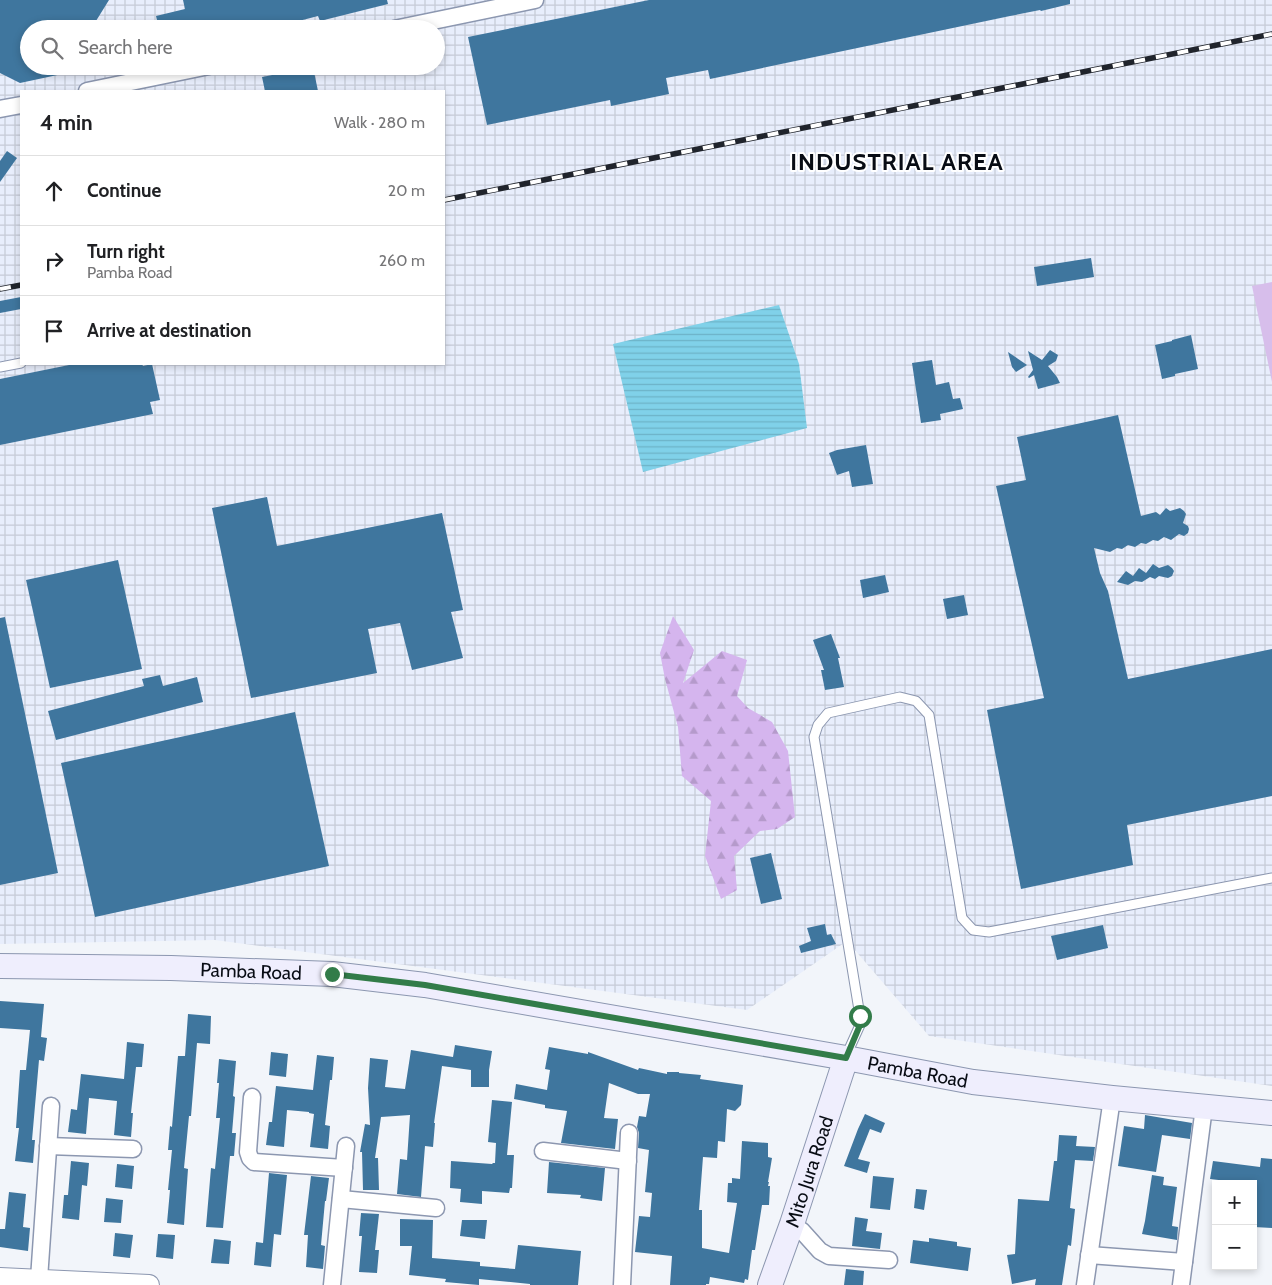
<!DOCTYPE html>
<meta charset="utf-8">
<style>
body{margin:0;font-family:Cabin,sans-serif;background:#f2f2f2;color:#202124}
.controls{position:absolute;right:15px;bottom:15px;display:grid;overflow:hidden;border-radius:0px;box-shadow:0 2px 8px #0003}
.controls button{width:45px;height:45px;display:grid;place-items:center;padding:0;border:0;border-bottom:1px solid #e0e0e0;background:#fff;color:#202124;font:25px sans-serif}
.stop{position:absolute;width:15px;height:15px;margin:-11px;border:4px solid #327c49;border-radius:50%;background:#fff}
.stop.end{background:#327c49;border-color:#fff;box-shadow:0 1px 5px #0008}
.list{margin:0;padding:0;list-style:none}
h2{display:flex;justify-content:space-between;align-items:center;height:65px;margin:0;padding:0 20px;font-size:21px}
h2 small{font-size:16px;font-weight:400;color:#757577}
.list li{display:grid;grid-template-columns:32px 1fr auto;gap:15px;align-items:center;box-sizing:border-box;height:70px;padding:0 20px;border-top:1px solid #e0e0e0}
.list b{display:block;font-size:19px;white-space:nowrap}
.list p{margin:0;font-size:16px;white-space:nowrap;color:#757577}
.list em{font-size:16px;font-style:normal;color:#757577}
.icon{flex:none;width:28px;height:28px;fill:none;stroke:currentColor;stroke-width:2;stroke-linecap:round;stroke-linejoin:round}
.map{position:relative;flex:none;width:1272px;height:1285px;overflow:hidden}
.search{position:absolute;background:#fff;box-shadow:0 2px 8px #0003;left:20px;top:20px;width:425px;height:55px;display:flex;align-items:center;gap:12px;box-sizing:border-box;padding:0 18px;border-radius:28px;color:#757577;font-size:19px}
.panel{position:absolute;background:#fff;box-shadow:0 2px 8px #0003;left:20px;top:90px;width:425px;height:275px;border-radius:0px}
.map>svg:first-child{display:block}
</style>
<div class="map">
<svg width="1272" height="1285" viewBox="0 0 1272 1285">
<defs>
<pattern id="industrial-grid" width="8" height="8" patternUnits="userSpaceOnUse" patternTransform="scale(1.25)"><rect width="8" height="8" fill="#e8eefc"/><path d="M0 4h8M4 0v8" fill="none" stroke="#c6cbd7"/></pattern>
<pattern id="forest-firs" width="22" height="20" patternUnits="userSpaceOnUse" patternTransform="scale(1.25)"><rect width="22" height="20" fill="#d5b5ee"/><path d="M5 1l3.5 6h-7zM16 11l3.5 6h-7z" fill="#b59acb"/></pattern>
<pattern id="water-rules" width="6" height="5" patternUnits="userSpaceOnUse" patternTransform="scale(1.25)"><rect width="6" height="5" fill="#80d1e9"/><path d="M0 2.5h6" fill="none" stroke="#6db2c7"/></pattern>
</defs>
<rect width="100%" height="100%" fill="#f2f5fa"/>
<path fill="url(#industrial-grid)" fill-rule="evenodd" d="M0,0H1272V1086L929,1036L847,941L747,1010L215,940L0,944ZM29,29H436V66H29ZM21,91H444V364H21Z"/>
<polygon fill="url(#forest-firs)" points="673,616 694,650 683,683 722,651 747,660 737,696 748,708 772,722 788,751 795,817 777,829 760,831 734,856 737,890 721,899 705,856 711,801 682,776 678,727 665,679 660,653"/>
<polygon fill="#d7beeb" points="1272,282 1272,382 1252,286"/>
<polygon fill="url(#water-rules)" points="779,305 799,364 807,428 643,472 613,344"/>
<g fill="#3f769e">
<polygon points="0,0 109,0 91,29 29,29 29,66 75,66 76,71 20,83 0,73"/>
<polygon points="183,0 387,0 388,4 320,21 318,16 268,29 159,29 156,16 185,9"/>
<polygon points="649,0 1070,0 1070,4 1041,11 1040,10 1010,16 710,79 708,70 666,78 669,94 611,106 610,100 487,125 468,37"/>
<polygon points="313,67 318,91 265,91 262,77"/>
<polygon points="7,151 17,158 0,182 0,161"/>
<polygon points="1091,258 1094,277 1037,286 1034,267"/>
<polygon points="21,297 21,309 0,313 0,301"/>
<polygon points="1191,335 1198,369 1175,374 1175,376 1162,379 1155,345 1172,341 1172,340"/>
<polygon points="1050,350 1058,355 1056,361 1048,366 1057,377 1060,383 1038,389 1034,375 1029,378 1028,377 1033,370 1028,351 1042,360"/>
<polygon points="1008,352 1027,365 1016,372 1012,367"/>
<polygon points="932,360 936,385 949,382 953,399 960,398 963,409 940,414 941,420 921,423 912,363"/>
<polygon points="74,364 142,364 143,366 152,364 160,400 150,402 153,414 0,445 0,379"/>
<polygon points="1118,415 1141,516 1156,512 1160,515 1166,508 1170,511 1180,508 1184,511 1186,514 1183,523 1188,526 1189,529 1188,533 1184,536 1179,534 1171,540 1164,537 1158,541 1153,540 1146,544 1141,543 1135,547 1128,545 1122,549 1117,548 1110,552 1094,548 1100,573 1108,591 1128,679 1272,649 1272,796 1127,825 1133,865 1021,889 987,710 1044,698 996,486 1026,480 1017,437"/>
<polygon points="866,445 873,484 852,487 849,471 837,475 829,453 837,450"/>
<polygon points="267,497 277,546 442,513 463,610 451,612 463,658 412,670 400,623 368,629 377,673 251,698 212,508"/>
<polygon points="118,560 142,669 50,688 26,580"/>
<polygon points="1153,564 1159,568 1168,565 1172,568 1174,571 1172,576 1168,578 1159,576 1155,579 1150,577 1142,582 1135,581 1128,585 1117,582 1126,571 1133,576 1139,568 1146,573"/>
<polygon points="885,575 889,592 863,598 860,580"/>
<polygon points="964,595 968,615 947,619 943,599"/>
<polygon points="5,617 58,873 0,885 0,618"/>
<polygon points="831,634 840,658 838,658 844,687 825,690 821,670 824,670 813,640"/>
<polygon points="160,675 163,686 197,677 203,702 56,740 48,711 144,686 142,679"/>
<polygon points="295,712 329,866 95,917 61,763"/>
<polygon points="771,853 782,899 761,904 750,858"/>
<polygon points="825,924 827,935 831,934 836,944 801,953 799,946 811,941 807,928"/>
<polygon points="1103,925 1108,948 1057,960 1051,936"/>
<polygon points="0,1001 44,1004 41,1037 47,1038 44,1061 39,1060 32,1140 35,1140 33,1163 15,1161 19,1128 16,1128 20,1070 26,1070 30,1030 0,1028"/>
<polygon points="188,1014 211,1016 210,1044 197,1043 191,1116 189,1116 184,1168 188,1169 184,1225 167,1223 170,1190 168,1190 172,1150 168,1150 170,1126 172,1127 178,1056 185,1056"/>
<polygon points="127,1042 144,1044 142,1067 136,1067 131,1113 133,1113 131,1137 114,1135 117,1101 89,1098 86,1134 68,1132 71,1109 77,1110 81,1074 124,1079"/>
<polygon points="455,1045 492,1051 489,1070 489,1087 471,1087 471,1070 442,1066 434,1123 435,1123 433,1147 425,1146 421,1197 397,1194 400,1159 407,1160 410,1115 381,1117 375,1158 378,1158 379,1190 363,1190 362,1152 360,1152 365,1124 370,1125 368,1088 370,1058 388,1060 385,1087 405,1089 411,1050 453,1057"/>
<polygon points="549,1047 588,1054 588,1052 638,1070 639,1068 667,1074 667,1072 679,1072 679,1073 701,1075 700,1079 743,1085 741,1105 735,1111 727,1109 725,1142 718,1141 717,1158 703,1157 699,1210 702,1210 702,1248 729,1253 737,1203 727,1202 728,1183 732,1183 732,1178 740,1179 742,1141 768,1143 768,1157 772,1158 768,1182 769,1182 768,1186 770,1186 769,1205 762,1205 755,1250 752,1250 748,1280 745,1279 744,1283 710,1277 709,1284 706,1284 706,1285 670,1285 672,1256 635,1252 639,1216 650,1217 652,1193 645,1192 649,1150 638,1148 639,1133 637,1127 639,1116 646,1117 650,1094 638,1094 609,1083 604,1118 618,1119 615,1149 561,1143 567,1111 545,1108 545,1105 514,1099 516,1084 547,1090 550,1070 545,1069"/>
<polygon points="271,1052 288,1054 286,1077 269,1075"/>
<polygon points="317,1055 334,1057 332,1080 330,1080 325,1125 330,1126 328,1149 310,1147 314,1114 309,1113 309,1112 287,1110 284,1147 266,1145 269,1122 272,1122 276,1086 313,1090"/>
<polygon points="219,1059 236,1061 233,1096 235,1097 232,1133 236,1133 234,1156 230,1156 223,1228 206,1227 211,1168 215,1169 220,1118 216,1118 219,1083 217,1083"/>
<polygon points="492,1100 512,1102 507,1155 514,1155 512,1188 510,1188 509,1193 482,1191 482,1204 460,1202 461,1189 450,1188 451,1161 492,1164 493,1163 495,1163 496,1143 488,1142"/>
<polygon points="865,1114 885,1123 881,1133 870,1129 858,1159 870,1162 867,1173 844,1166 858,1129"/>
<polygon points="1145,1115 1192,1123 1190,1139 1162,1135 1156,1172 1118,1166 1124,1126 1144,1129"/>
<polygon points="1059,1135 1077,1136 1076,1146 1095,1147 1093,1161 1075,1160 1070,1208 1075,1209 1071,1246 1068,1245 1062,1285 1035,1285 1036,1279 1012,1284 1007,1255 1015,1254 1018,1199 1049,1201 1054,1161 1057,1161"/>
<polygon points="1261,1158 1272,1159 1272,1228 1254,1227 1255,1215 1253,1215 1253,1184 1210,1179 1213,1161 1260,1167"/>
<polygon points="71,1161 89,1163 87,1186 82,1185 79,1220 62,1218 64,1195 68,1195"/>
<polygon points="549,1162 605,1168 602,1201 580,1198 581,1195 547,1193"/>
<polygon points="117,1164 134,1166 132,1189 115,1187"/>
<polygon points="269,1173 287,1175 281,1235 274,1234 271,1267 254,1265 256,1242 263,1243"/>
<polygon points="1152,1175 1164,1177 1163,1185 1177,1187 1172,1226 1178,1227 1177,1240 1142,1234 1145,1221"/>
<polygon points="311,1176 329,1178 326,1201 325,1201 321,1245 325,1246 323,1269 306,1267 308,1235 304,1235"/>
<polygon points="873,1176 894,1178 890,1210 870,1208"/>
<polygon points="916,1189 927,1190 924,1210 914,1208"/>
<polygon points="9,1192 26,1194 23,1227 30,1228 28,1251 0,1247 0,1229 5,1229"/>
<polygon points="106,1198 123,1200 121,1223 104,1222"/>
<polygon points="361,1213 379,1214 375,1250 379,1250 377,1273 359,1272 362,1236 359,1236"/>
<polygon points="855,1217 868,1219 866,1231 882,1233 880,1249 852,1246"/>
<polygon points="400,1219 433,1220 432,1258 480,1262 480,1266 515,1269 518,1245 581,1251 578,1285 530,1285 530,1284 479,1279 479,1285 445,1282 446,1279 409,1275 412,1246 400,1246"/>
<polygon points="462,1220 487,1220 485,1239 460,1236"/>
<polygon points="115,1233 133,1235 130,1258 113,1256"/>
<polygon points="158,1234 175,1235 173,1259 156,1257"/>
<polygon points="929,1238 957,1242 957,1246 971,1248 968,1271 910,1263 913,1240 929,1242"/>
<polygon points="214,1239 231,1241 229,1264 211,1263"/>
<polygon points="846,1269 864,1271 863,1285 844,1285"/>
</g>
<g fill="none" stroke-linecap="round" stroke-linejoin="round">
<defs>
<g id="service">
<polyline points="0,367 21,363"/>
<polyline points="846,1056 860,1025 860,1016 814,737 818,725 828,713 900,697 916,701 929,715 962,918 973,930 989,932 1272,878"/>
</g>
<g id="minor">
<polyline points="394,29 535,0"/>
<polyline points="87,91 209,66"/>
<polyline points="0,109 21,105"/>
<polyline points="252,1097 248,1152 250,1158 254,1162 344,1168"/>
<polyline points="48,1146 133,1149"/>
<polyline points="543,1151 628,1161"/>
<polyline points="341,1199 436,1208"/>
<polyline points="792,1224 802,1231 820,1251 829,1256 889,1260"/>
<polyline points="1089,1255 1184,1262"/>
<polyline points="39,1279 51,1106"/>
<polyline points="332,1285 346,1146"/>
<polyline points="622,1285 629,1133"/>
<polyline points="1085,1285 1112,1098"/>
<polyline points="1181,1285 1204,1107"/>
</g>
<polyline id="tertiary" points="0,1278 149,1285"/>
<g id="secondary">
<path id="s1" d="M0,966L171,968L332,974L425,985L846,1058L973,1082L1112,1098L1272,1113"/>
<path id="s2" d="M770,1285L792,1224L846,1058"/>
</g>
</defs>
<use href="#service" stroke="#8c97b0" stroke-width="11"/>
<use href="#minor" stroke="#8c97b0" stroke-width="19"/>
<use href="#tertiary" stroke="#8c97b0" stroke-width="22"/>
<use href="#secondary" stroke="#8c97b0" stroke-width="26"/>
<use href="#service" stroke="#fff" stroke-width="9"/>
<use href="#minor" stroke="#fff" stroke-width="16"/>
<use href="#tertiary" stroke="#fff" stroke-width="20"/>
<use href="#secondary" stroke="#efeefd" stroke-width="24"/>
<defs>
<g id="rail">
<polyline points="444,200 1272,34"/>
<polyline points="0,289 21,285"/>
</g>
</defs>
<use href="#rail" stroke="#20242c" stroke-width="5.5"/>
<use href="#rail" stroke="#fff" stroke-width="4" stroke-dasharray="11" stroke-linecap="butt"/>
</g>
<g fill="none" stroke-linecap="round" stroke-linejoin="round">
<polyline stroke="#327c49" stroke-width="6" points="332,974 425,985 846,1058 860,1025 860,1016"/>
</g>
<g text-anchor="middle" stroke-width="4" stroke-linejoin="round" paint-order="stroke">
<g font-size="19" fill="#080c14" stroke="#fff">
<text dy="7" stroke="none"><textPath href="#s1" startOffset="251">Pamba Road</textPath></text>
<text dy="7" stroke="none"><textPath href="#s1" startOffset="926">Pamba Road</textPath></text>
<text dy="7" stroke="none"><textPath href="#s2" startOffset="120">Mito Jura Road</textPath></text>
</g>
<g font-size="24" font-weight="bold" letter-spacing="1" fill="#080c14" stroke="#fff">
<text x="897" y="170">INDUSTRIAL AREA</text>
</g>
</g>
</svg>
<div class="controls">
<button>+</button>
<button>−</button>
</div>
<div class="stop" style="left:860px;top:1016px"></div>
<div class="stop end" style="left:332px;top:974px"></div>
<div class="search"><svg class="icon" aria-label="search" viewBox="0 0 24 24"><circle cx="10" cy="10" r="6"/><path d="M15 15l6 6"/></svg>Search here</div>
<section class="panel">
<h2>4 min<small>Walk · 280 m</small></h2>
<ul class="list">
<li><svg class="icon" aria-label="ahead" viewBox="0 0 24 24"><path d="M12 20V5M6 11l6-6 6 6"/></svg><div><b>Continue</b></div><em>20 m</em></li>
<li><svg class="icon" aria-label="right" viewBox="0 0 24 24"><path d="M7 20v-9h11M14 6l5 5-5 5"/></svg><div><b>Turn right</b><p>Pamba Road</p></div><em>260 m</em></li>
<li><svg class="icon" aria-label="arrive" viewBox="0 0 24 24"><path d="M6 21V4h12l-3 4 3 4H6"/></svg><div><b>Arrive at destination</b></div></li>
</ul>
</section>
</div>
